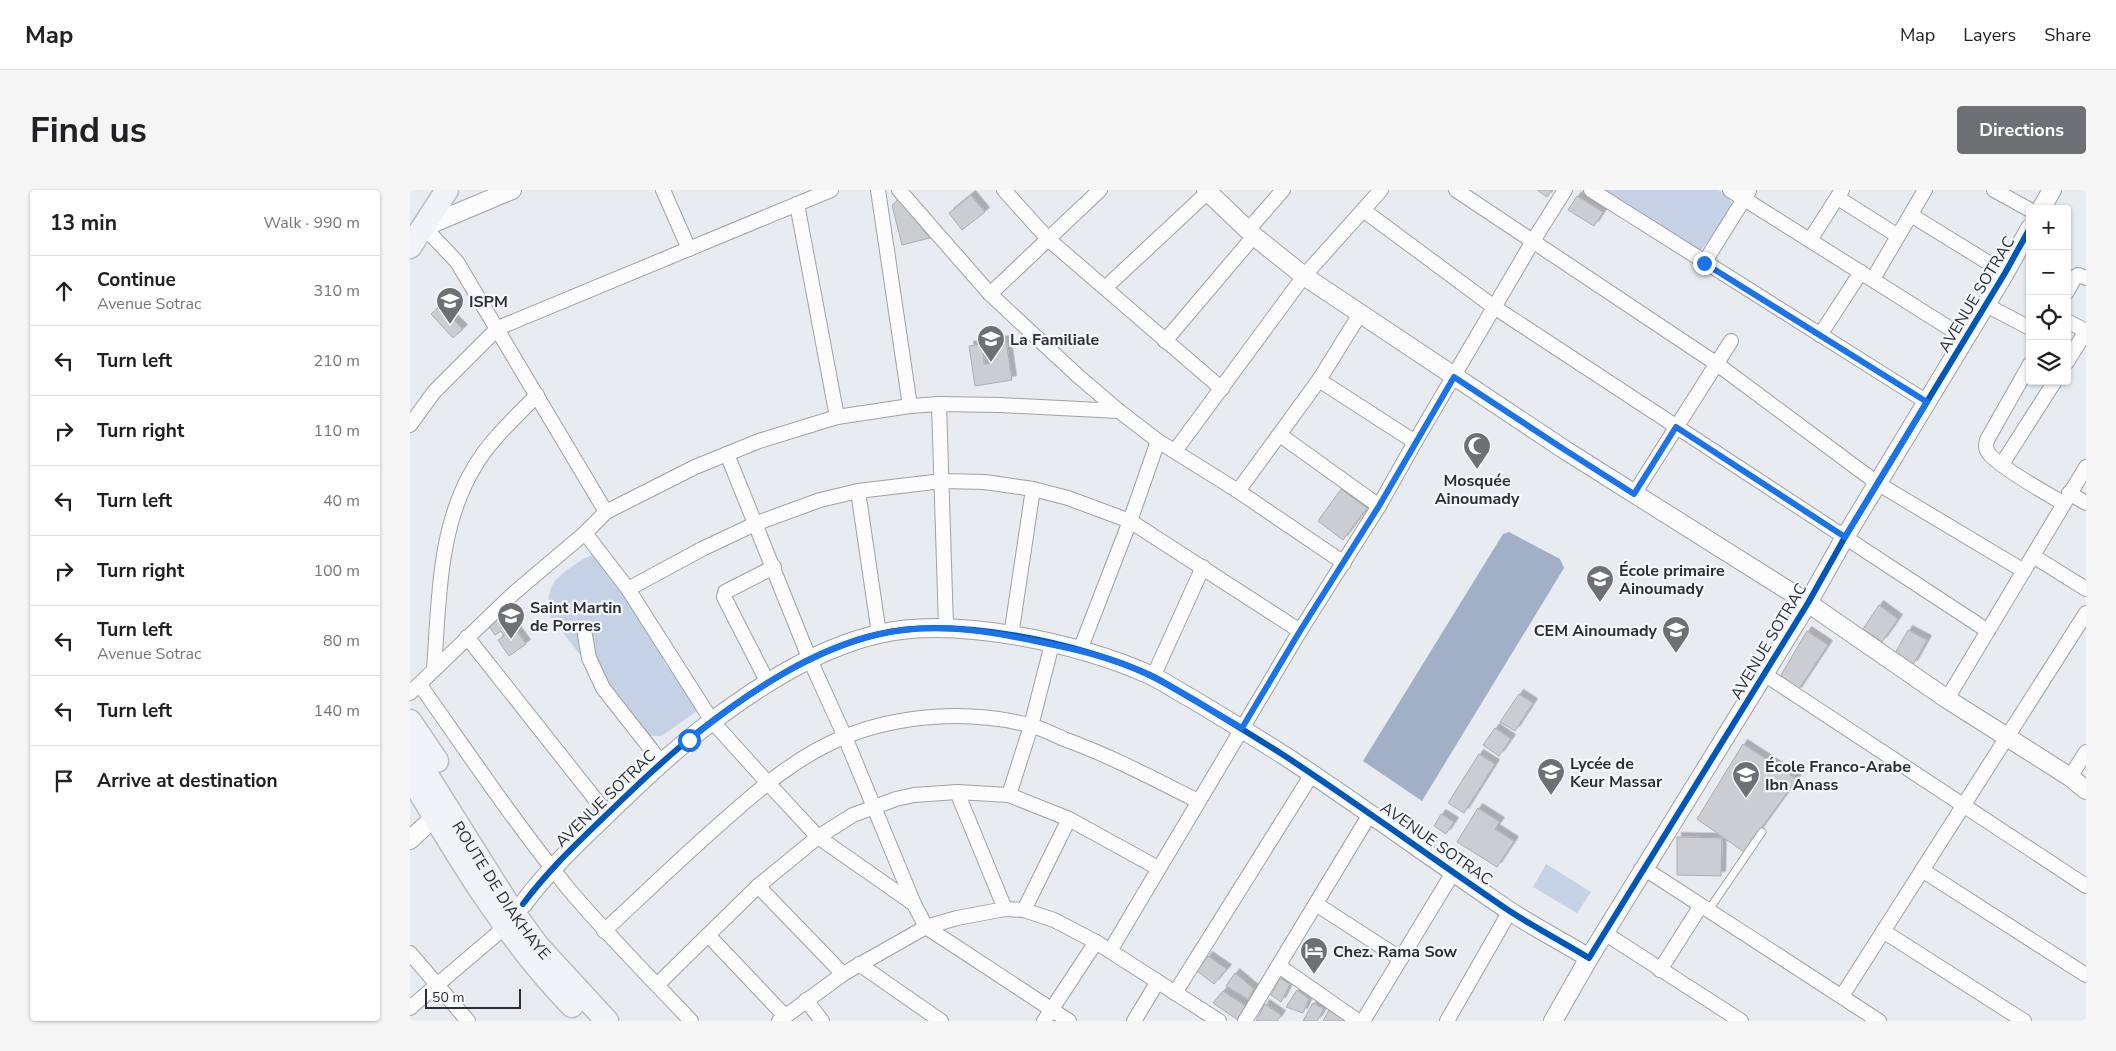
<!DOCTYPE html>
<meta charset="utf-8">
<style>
body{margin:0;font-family:"Nunito Sans",sans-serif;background:#f6f6f6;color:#202124}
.controls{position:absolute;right:15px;top:15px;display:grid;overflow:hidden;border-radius:5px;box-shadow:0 1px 4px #0004}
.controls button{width:45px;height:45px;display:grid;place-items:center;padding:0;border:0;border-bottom:1px solid #e0e0e0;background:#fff;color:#202124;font:25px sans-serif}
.scale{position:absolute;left:15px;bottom:12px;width:96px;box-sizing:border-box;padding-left:5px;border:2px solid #2c2e31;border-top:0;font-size:14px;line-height:18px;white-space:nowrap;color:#2c2e31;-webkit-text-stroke:4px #f4f8fd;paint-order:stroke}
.stop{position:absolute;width:15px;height:15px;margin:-11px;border:4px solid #1a73e8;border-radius:50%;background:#fff}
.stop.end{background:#1a73e8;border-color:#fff;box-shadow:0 1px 5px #0008}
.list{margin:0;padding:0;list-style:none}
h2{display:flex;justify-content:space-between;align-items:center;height:65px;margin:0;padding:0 20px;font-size:21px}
h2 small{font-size:16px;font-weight:400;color:#757577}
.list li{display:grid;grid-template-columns:32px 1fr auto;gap:15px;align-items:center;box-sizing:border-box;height:70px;padding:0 20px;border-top:1px solid #e0e0e0}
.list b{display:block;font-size:19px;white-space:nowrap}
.list p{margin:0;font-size:16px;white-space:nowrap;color:#757577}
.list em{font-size:16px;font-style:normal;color:#757577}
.icon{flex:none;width:28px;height:28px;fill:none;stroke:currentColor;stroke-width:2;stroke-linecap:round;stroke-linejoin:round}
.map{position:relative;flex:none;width:1676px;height:831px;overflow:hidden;border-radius:5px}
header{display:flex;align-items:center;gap:30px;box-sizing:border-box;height:70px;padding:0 25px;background:#fff;border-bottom:1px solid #e0e0e0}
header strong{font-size:24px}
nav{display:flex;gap:28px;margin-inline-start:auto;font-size:18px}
.intro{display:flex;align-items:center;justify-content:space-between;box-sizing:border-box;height:120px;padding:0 30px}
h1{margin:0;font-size:35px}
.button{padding:12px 22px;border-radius:5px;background:#6e7074;color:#fff;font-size:18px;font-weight:700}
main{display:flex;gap:30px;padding:0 30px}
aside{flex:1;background:#fff;border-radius:5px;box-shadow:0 1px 4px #0004}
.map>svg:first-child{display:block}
</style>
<header>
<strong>Map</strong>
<nav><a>Map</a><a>Layers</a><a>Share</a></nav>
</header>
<div class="intro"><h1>Find us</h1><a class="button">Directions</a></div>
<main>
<aside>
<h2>13 min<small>Walk · 990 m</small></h2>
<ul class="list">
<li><svg class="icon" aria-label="ahead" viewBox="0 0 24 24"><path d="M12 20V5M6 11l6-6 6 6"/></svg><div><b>Continue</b><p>Avenue Sotrac</p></div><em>310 m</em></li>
<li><svg class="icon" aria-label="left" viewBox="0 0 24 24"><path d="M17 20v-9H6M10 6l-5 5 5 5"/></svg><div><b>Turn left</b></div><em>210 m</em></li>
<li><svg class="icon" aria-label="right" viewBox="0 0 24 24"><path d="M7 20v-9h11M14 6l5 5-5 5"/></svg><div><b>Turn right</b></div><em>110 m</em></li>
<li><svg class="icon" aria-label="left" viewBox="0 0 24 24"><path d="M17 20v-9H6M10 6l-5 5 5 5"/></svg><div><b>Turn left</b></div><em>40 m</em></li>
<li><svg class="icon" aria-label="right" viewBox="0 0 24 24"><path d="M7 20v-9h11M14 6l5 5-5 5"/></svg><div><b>Turn right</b></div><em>100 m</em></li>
<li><svg class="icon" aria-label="left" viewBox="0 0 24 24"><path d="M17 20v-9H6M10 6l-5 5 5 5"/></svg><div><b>Turn left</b><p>Avenue Sotrac</p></div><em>80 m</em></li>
<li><svg class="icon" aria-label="left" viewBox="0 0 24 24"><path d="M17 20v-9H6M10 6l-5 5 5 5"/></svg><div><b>Turn left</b></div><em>140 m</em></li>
<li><svg class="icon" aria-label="arrive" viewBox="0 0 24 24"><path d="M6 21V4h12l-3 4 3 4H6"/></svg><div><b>Arrive at destination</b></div></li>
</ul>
</aside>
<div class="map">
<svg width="1676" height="831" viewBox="0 0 1676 831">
<defs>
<filter id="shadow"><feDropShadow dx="4.5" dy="-4.5" stdDeviation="0" flood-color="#0004"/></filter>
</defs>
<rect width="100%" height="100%" fill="#e8ebf0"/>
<g fill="#c5d1e5">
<polygon points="1190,0 1308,0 1317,4 1322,13 1311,36 1290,61 1226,20"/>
<path d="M189,363L252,464C255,482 262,482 278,480L295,515L252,546H238L227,538L137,422C138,413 138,403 143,394C150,383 176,365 189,363Z"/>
<polygon points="1136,674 1181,702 1167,723 1123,697"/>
</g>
<polygon fill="#a2b0c7" points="1099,342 1150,369 1154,378 1012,611 953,571 1093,344"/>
<g fill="#cbcdd1" stroke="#abadb1" fill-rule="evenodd" filter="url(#shadow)">
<polygon points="1127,0 1142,0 1137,7"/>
<polygon points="561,5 575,22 552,40 539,23"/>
<polygon points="1167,6 1193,22 1184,36 1158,20"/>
<polygon points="489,9 520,48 492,55 482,15"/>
<polygon points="28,118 40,130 42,128 53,139 43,148 21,124"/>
<path d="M596,150L602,190L565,196L559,156ZM580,158L581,173L574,174L573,159Z"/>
<polygon points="931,299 957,318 933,350 908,331"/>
<polygon points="1469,415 1488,429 1472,452 1453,439"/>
<polygon points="88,428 91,433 97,428 116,454 99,466 88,450 94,446 91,441 85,445 78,435"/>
<polygon points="1498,440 1517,450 1503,475 1484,465"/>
<polygon points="1397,441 1418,455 1387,502 1371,485"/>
<polygon points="1109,504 1123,513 1105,541 1090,532"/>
<polygon points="1085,538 1101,549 1089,566 1073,555"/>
<polygon points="1333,554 1387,589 1334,662 1287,629"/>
<polygon points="1069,564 1085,574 1054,623 1038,613"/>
<polygon points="1068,618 1090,632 1085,639 1104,651 1087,677 1047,652"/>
<polygon points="1031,624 1044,632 1036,644 1024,636"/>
<polygon points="1267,647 1312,648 1311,686 1267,685"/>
<polygon points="798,766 817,779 804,794 787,781"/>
<polygon points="825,783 844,799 838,809 816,796"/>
<polygon points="870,788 880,794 871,812 861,805"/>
<polygon points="887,800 899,809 893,823 876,817"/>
<polygon points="813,801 836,816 828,830 803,813"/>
<polygon points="903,813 914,819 907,831 893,831"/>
<polygon points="855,814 871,825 867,831 846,831"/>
<polygon points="919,820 936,831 913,831"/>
</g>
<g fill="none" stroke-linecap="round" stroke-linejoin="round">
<defs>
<polyline id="service" points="1298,721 1352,642"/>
<g id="minor">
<polyline points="253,0 279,59"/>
<polyline points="468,0 500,216"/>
<polyline points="489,0 580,104 668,186 709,221 748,251 828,301 934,373"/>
<polyline points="594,0 638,49 812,199"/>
<polyline points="1046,0 1307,174 1467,293 1614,381"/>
<polyline points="1181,0 1517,212"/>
<polyline points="1320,0 1555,148"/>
<polyline points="1584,0 1620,20"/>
<polyline points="1428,8 1488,46"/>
<polyline points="387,14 427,227"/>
<polyline points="953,20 1084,117 1578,441"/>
<polyline points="1501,25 1595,83"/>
<polyline points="14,37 47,72 196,322"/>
<polyline points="838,40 873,0"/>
<polyline points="1400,50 1432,0"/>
<polyline points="1294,73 1339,1"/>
<polyline points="1463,89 1515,0"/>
<polyline points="695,98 798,2"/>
<polyline points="1657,102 1665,87 1668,85 1676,88"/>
<polyline points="580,104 690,0"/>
<polyline points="1576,115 1620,138"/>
<polyline points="1657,131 1676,141"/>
<polyline points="1410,145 1451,82"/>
<polyline points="755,151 844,46"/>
<polyline points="1657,172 1676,141"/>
<path d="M1620,174L1577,250C1576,254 1575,258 1578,262C1584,274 1639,305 1653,313"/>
<polyline points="909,190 1005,252"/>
<polyline points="529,214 536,437"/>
<polyline points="0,235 24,202 88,138 421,0"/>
<polyline points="870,245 969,316"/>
<polyline points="765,261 894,86 971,0"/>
<polyline points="317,264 400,470 435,547 504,714 516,737 659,831"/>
<polyline points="1592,274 1645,191"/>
<polyline points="448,301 469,444"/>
<polyline points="828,301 909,190 950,124"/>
<polyline points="1659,303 1676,313"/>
<polyline points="1224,304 1321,151"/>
<polyline points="175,343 218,399 292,359 347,333 410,310 448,301 532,291 575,292 623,299 658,308 720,331 890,441"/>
<polyline points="1623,366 1676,399"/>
<polyline points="218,399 302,531 357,592 408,647 504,714"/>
<polyline points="175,445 179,468 193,498 251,572"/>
<polyline points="601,446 623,299"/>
<polyline points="57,447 197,624"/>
<polyline points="670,460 720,331 748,251"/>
<path d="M24,479C29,411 28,336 65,276C81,249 106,227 127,205"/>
<polyline points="1354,484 1676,696"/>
<polyline points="743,487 793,377"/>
<polyline points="358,493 314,407 315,402 364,377"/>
<path d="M10,495C58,563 105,633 157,697C196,744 239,786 281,831"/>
<polyline points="0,503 104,403 175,343 196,322 285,277 349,251 427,227 500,216 529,214 590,215 709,221"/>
<polyline points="1537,509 1676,277"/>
<polyline points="1660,587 1676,562"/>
<polyline points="547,602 595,719"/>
<polyline points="599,605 621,536 642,454"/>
<polyline points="1235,679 1469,831"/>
<polyline points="1512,680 1676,785"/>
<polyline points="348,696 433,784"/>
<polyline points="906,714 991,769"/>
<polyline points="614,720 659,629"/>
<path d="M194,741C233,705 271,668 311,633C348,600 387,566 434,547C491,524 559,520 619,535C631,538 643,544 654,549C701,566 744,589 788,611"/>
<polyline points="1473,741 1614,831"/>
<polyline points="1196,744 1331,831"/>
<polyline points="298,745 375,826"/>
<polyline points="700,761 890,441 969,316 1005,252 1123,51 1155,0"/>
<polyline points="0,763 58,831"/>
<polyline points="449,774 531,831"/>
<polyline points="869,776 948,831"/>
<polyline points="1250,780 1290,717"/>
<polyline points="247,795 348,696 408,647 443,625 486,609 504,605 547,602 599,605 659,629 748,678"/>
<polyline points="765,803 902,584"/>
<polyline points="1432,806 1676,423"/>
<polyline points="396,810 412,831"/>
<polyline points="0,818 95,737"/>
<polyline points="369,831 433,784 516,737 547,728 595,719 614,720 644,730 686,752 809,831"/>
<polyline points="634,831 686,752"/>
<polyline points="724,831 747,793"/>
<polyline points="835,831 960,624"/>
<polyline points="953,831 1044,681"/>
<polyline points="1037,831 1100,721"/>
</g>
<g id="tertiary">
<polyline points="796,0 844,46 894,86 1155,260 1398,413 1537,509 1660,587 1676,600"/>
<polyline points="1631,19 1642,0"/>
<polyline points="14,37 102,0"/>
<polyline points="0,650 16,635"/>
<path d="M113,714C136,683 162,658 190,631C222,600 253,570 288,542C341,501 403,459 469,444C544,426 671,453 740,485C755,492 769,502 784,510C814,528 845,547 875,566C951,616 1023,669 1098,720C1124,737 1153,752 1179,768L1398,413L1435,347L1595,83L1620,38"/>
<polyline points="1143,831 1179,768"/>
</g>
<g id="primary">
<polyline points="0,57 37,0"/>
<polyline points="0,531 27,571"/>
<path id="s1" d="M0,558L101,719L128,756L197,831"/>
<path d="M0,586C48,667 96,748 162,816"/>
</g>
</defs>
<use href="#service" stroke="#9fa1a5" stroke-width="9"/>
<use href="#minor" stroke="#9fa1a5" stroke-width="16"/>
<use href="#tertiary" stroke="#9fa1a5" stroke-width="20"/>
<use href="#primary" stroke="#b9bdc5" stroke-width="25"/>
<use href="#service" stroke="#fcfcfd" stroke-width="7"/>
<use href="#minor" stroke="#fcfcfd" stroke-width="14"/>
<use href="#tertiary" stroke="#fcfcfd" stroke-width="18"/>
<use href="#primary" stroke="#f1f3f6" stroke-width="22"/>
<defs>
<path id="cycleway" d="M113,714C136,683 162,658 190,631C222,600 253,570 288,542C341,501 403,459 469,444C544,426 671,453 740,485C755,492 769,502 784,510C814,528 845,547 875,566C951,616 1023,669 1098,720C1124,737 1153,752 1179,768L1398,413L1435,347L1595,83L1620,38"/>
</defs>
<use href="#cycleway" stroke="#f4f8fd" stroke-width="9"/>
<use href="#cycleway" stroke="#0057b8" stroke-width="6"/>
</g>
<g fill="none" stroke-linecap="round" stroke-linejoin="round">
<path stroke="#1a73e8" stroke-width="6" d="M279,550C335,505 399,460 470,444C526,431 584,442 639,454C675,461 710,470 743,487C773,502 802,521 832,538L890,441L969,316L1044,187L1155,260L1224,304L1266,237L1435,347L1517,212L1294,73"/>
</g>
<defs>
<symbol id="university-pin" viewBox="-11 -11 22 30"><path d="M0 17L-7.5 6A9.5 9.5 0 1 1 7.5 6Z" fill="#6e7074" stroke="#f4f8fd"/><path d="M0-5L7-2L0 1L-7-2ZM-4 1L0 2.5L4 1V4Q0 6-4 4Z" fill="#fff"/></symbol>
<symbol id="school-pin" viewBox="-11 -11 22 30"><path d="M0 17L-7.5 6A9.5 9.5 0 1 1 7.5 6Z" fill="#6e7074" stroke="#f4f8fd"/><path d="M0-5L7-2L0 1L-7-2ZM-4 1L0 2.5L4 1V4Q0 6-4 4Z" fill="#fff"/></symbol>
<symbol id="mosque-pin" viewBox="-11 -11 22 30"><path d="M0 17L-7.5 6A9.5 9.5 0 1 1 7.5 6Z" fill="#6e7074" stroke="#f4f8fd"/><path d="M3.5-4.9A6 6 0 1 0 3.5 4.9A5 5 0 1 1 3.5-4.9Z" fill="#fff"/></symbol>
<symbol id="hotel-pin" viewBox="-11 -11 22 30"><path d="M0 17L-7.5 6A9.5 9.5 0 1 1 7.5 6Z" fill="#6e7074" stroke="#f4f8fd"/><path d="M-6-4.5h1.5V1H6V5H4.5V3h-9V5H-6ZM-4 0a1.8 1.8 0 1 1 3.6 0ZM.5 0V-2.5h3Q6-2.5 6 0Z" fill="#fff"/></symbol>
</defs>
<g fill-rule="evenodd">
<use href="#university-pin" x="24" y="95" width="32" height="43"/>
<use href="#school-pin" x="565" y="133" width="32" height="43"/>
<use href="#mosque-pin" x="1051" y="240" width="32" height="43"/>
<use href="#school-pin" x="1174" y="373" width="32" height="43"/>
<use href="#school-pin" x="85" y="410" width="32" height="43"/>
<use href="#school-pin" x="1250" y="424" width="32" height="43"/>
<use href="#school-pin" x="1125" y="566" width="32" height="43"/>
<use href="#school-pin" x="1320" y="569" width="32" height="43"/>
<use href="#hotel-pin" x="888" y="745" width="32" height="43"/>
</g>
<g text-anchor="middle" stroke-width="4.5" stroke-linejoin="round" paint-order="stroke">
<g font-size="16" fill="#2c2e31" stroke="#f4f8fd">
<text transform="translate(1566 104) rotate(-59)" y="6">AVENUE SOTRAC</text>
<text transform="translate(1358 451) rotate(-59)" y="6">AVENUE SOTRAC</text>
<text transform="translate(195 608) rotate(-44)" y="6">AVENUE SOTRAC</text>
<text transform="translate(1027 653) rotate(35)" y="6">AVENUE SOTRAC</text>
<text dy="6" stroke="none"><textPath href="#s1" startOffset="169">ROUTE DE DIAKHAYE</textPath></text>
</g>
<g font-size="16" font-weight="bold" fill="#2c2e31" stroke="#f4f8fd" text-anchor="start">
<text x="59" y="117">ISPM</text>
<text x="600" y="155">La Familiale</text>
<text x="1067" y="296" text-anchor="middle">Mosquée<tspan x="1067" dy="18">Ainoumady</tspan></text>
<text x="1209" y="386">École primaire<tspan x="1209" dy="18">Ainoumady</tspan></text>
<text x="120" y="423">Saint Martin<tspan x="120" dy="18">de Porres</tspan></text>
<text x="1247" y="446" text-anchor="end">CEM Ainoumady</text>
<text x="1160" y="579">Lycée de<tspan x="1160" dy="18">Keur Massar</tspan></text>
<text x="1355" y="582">École Franco-Arabe<tspan x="1355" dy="18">Ibn Anass</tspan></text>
<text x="923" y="767">Chez. Rama Sow</text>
</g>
</g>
</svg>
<div class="controls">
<button>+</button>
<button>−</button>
<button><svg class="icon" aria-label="locate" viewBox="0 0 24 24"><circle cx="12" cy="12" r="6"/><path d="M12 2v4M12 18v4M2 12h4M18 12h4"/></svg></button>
<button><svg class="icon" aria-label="layers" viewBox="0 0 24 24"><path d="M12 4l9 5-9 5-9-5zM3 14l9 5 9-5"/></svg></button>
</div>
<div class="scale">50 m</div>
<div class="stop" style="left:279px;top:550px"></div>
<div class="stop end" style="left:1294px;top:73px"></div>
</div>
</main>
